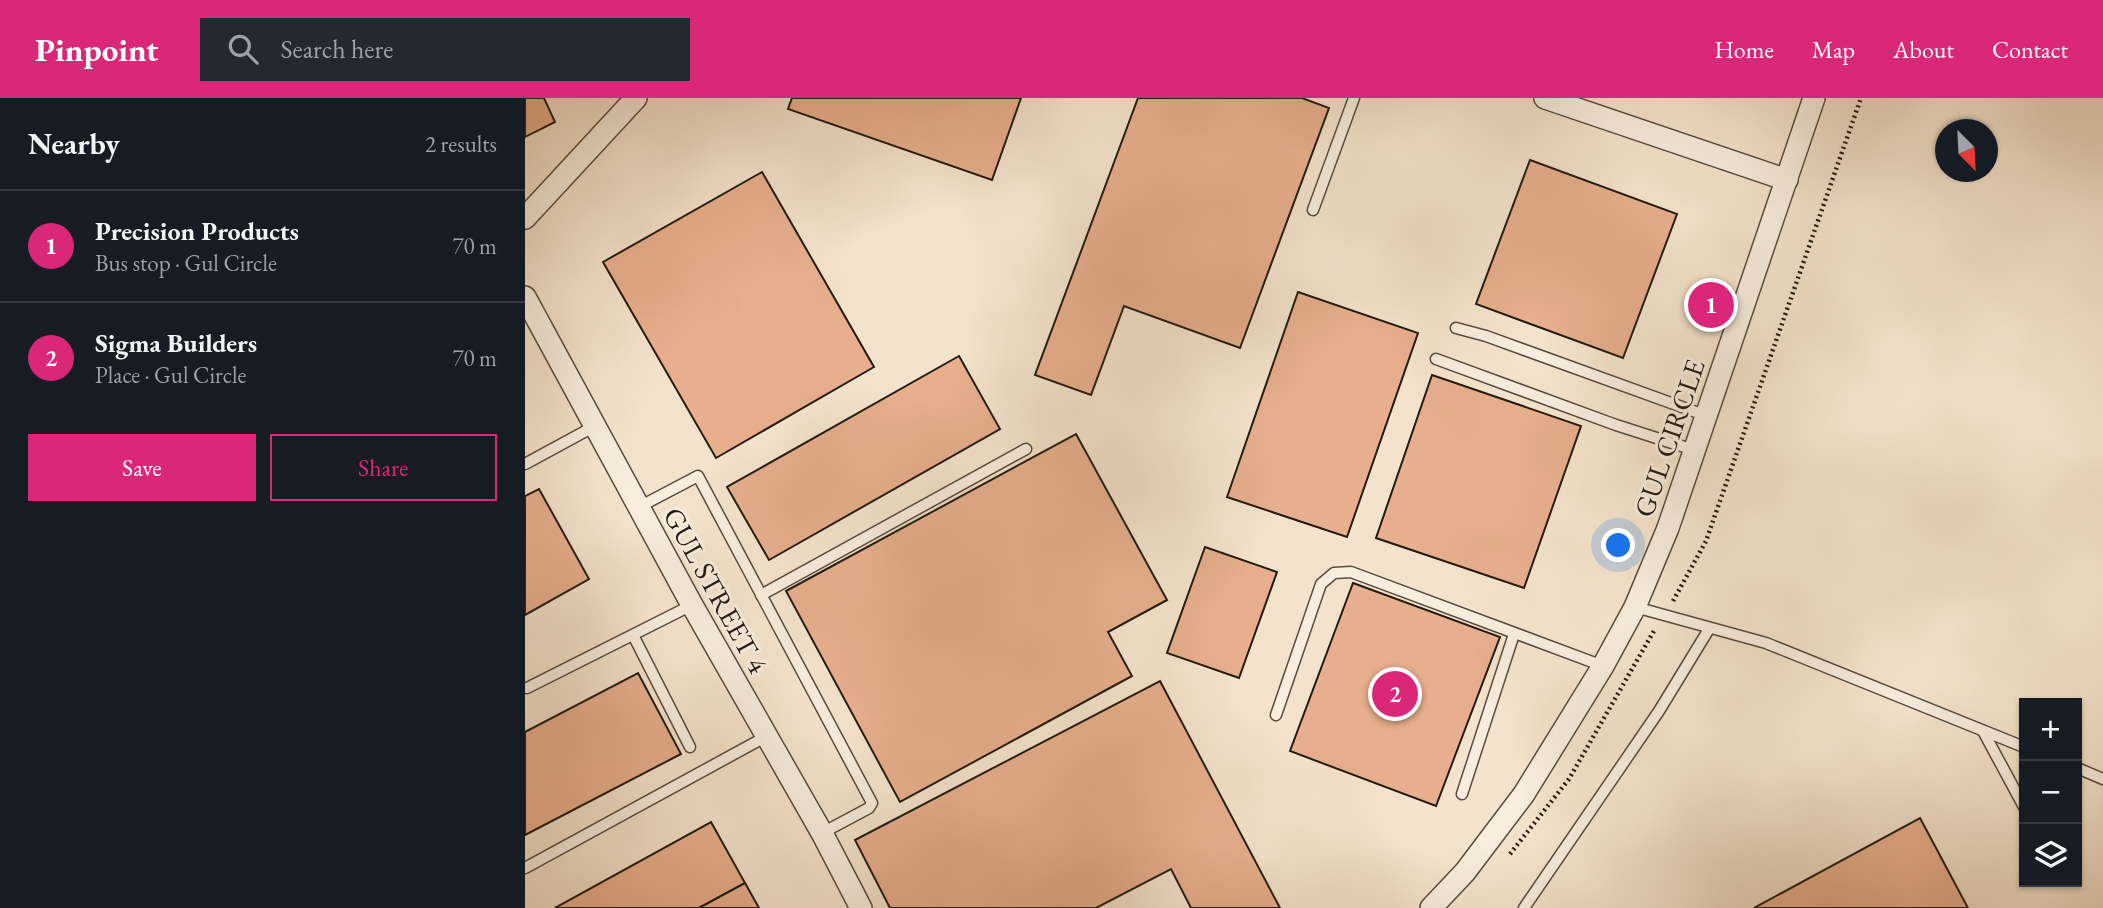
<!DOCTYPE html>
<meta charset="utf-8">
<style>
body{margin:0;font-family:"EB Garamond",serif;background:#242831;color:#f1f3f6}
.controls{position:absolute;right:21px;bottom:21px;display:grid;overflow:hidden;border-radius:0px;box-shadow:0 2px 5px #0004}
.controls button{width:63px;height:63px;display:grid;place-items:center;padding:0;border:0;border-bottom:2px solid #363941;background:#171b24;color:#f1f3f6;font:35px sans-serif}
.compass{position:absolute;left:1410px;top:21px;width:63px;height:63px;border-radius:50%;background:#171b24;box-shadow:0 2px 5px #0004;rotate:156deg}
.you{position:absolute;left:1094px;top:448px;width:24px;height:24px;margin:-18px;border:5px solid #fff;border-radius:50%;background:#1a73e8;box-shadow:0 0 0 10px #1a73e833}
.badge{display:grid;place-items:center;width:46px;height:46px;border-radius:50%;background:#db2777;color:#fff;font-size:23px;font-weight:700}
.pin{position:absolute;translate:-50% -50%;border:4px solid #fff;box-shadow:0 2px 7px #0006}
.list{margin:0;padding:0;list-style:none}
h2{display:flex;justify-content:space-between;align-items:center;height:91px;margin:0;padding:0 28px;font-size:30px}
h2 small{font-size:23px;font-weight:400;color:#9ea1a6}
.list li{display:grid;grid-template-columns:46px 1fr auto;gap:21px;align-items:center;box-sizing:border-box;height:112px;padding:0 28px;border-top:2px solid #363941}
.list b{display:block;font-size:26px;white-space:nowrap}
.list p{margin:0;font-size:23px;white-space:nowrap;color:#9ea1a6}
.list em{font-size:23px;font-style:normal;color:#9ea1a6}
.actions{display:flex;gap:14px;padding:21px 28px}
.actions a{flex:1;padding:16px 0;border:2px solid #db2777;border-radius:0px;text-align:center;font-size:24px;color:#db2777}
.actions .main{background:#db2777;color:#fff}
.icon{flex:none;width:38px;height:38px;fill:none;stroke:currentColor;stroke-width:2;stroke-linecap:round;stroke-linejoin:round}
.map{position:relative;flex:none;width:1578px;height:810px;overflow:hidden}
header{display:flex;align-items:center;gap:42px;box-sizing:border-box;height:98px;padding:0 35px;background:#db2777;color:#fff}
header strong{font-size:33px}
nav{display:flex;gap:38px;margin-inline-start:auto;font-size:24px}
.search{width:490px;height:63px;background:#242831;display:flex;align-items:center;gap:18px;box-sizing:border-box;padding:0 24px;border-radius:0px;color:#9ea1a6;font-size:26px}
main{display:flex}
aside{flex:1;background:#171b24}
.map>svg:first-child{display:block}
</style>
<header>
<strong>Pinpoint</strong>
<div class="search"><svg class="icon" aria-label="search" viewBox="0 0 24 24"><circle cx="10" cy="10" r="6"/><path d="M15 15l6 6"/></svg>Search here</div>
<nav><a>Home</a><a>Map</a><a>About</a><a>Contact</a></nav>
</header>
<main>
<aside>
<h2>Nearby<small>2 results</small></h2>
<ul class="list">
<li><span class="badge">1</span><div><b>Precision Products</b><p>Bus stop · Gul Circle</p></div><em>70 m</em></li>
<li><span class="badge">2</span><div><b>Sigma Builders</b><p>Place · Gul Circle</p></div><em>70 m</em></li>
</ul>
<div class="actions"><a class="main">Save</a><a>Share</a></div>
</aside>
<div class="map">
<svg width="1578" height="810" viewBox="0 0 1578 810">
<rect width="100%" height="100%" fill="#f4e3cc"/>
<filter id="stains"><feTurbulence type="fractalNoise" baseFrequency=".00286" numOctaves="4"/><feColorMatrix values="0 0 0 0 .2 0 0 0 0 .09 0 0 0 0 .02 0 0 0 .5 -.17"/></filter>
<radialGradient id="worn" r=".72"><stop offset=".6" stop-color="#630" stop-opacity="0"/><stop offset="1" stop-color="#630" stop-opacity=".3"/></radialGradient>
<g fill="#e7af8d" stroke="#231a10" stroke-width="2">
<polygon points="0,0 19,0 30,24 0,39"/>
<polygon points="267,0 496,0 467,82 263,11"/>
<polygon points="613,0 777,0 804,10 715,250 599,208 566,297 510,277"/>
<polygon points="1005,62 1152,116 1098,260 951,206"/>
<polygon points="237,74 349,269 191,360 78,164"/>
<polygon points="773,194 893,235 822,439 702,399"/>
<polygon points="434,258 475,331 244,462 202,389"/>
<polygon points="907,277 1056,328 999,490 851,440"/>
<polygon points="551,336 642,502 583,534 607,578 375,704 261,493"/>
<polygon points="14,391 64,481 0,517 0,398"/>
<polygon points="680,449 752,474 714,580 642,555"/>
<polygon points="828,485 975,539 911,708 765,653"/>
<polygon points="113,575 156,656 0,737 0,634"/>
<polygon points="635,583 755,810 666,810 646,771 571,810 365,810 330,742"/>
<polygon points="1395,720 1443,810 1229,810"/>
<polygon points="186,724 220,785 174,810 30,810"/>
<polygon points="220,785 234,810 174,810"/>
</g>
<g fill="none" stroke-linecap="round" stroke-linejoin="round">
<defs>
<g id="service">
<polyline points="788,112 829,0"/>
<polyline points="931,230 961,238 1182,318"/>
<polyline points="911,261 1091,327 1169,352"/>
<polyline points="0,366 70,328"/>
<polyline points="114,409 173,378 347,705 344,710 297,735"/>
<polyline points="236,497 501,351"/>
<polyline points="1110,509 1241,545 1499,649"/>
<polyline points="108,537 165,649"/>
<polyline points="2,590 167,507"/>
<polyline points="751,617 796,486 809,475 826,474 1078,568"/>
<polyline points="1458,633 1499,709"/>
<polyline points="1552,670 1578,681"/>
<polyline points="937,696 989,536"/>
<polyline points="0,770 242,638"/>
<polyline points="999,810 1134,613 1184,531"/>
</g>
<g id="minor">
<polyline points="1020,0 1262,82"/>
<polyline points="0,120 111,0"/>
<polyline points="0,199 167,507 297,735 336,810"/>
<polyline points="906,810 940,774 999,696 1078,568 1110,509 1143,430 1289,0"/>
</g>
</defs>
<use href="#service" stroke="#574c3f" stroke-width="13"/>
<use href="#minor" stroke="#574c3f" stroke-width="24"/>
<g stroke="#231a10" stroke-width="4.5" stroke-dasharray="2 3.5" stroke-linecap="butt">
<polyline points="1148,503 1181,443 1336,0"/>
<polyline points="985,756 1044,681 1130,531"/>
</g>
<use href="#service" stroke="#f8edde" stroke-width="10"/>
<use href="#minor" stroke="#f8edde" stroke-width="21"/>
</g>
<g text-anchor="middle" stroke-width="6" stroke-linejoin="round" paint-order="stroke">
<g font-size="28" fill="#231a10" stroke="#f8edde">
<text transform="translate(1144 340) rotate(-71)" y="10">GUL CIRCLE</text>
<text transform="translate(191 492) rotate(61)" y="10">GUL STREET 4</text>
</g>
</g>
<rect width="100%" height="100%" filter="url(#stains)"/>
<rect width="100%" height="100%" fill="url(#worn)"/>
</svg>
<div class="controls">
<button>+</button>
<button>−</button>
<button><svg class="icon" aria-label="layers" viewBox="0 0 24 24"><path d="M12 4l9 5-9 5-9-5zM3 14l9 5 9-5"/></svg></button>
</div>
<svg class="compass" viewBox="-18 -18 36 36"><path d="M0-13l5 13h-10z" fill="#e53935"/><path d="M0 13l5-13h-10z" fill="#9ea1a6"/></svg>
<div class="you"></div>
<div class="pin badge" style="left:1186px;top:207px">1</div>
<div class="pin badge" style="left:870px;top:596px">2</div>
</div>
</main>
